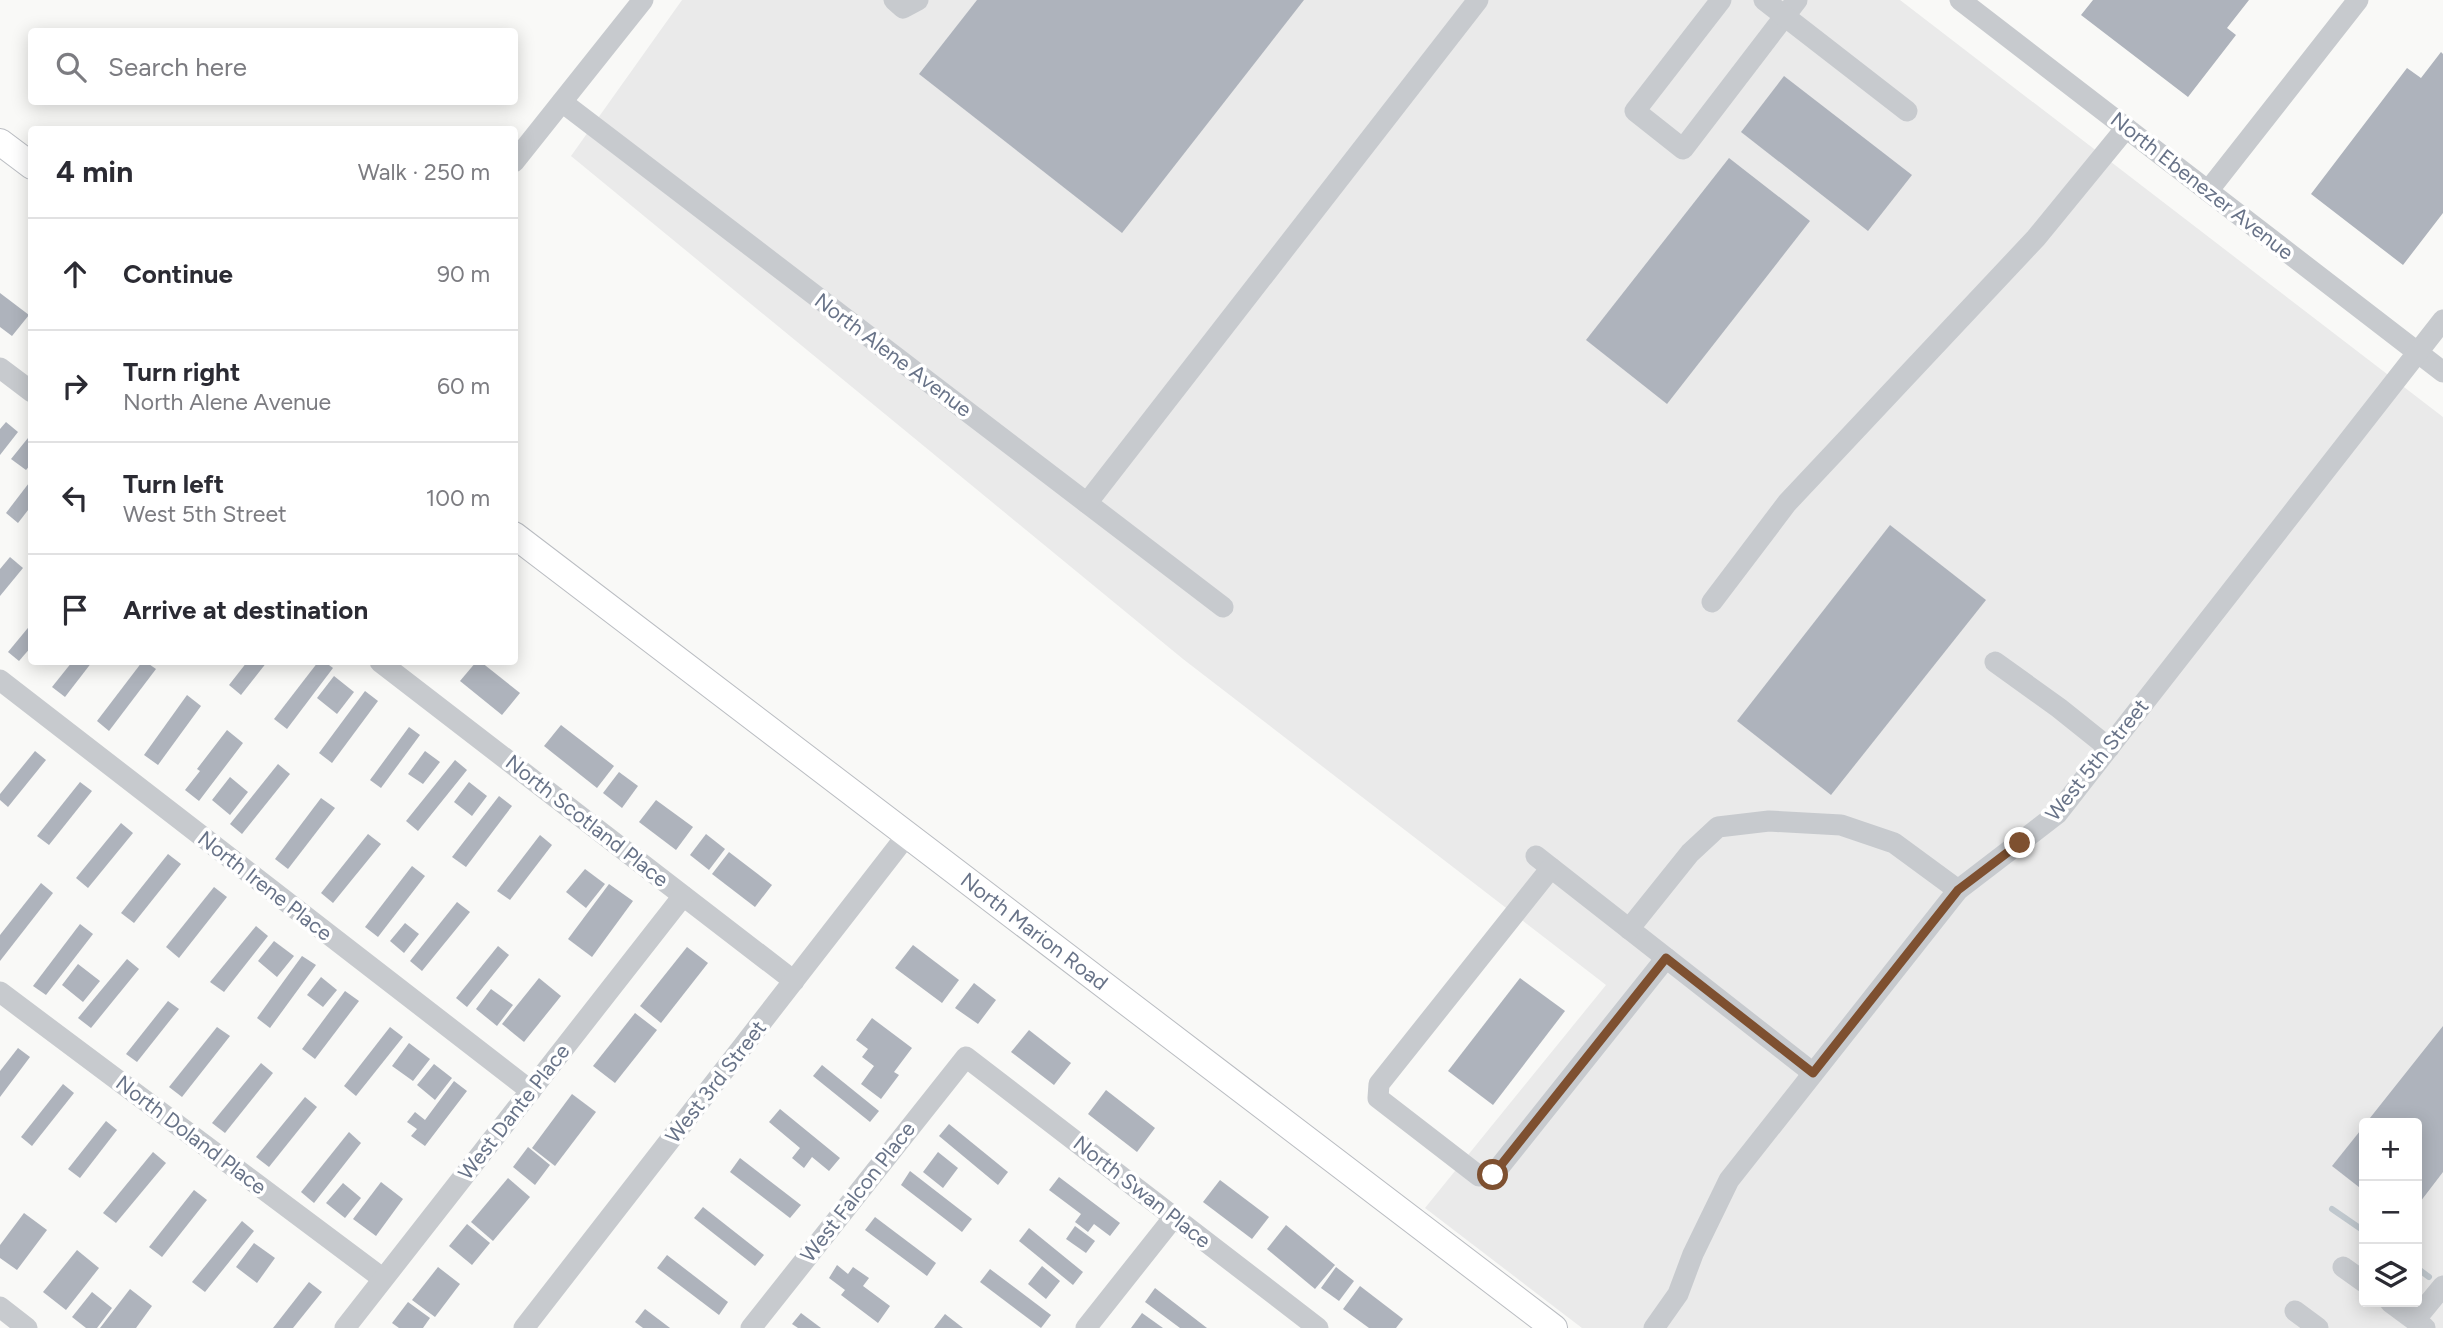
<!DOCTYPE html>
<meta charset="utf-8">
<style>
body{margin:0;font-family:Figtree,sans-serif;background:#f7f7f7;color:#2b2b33}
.controls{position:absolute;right:21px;bottom:21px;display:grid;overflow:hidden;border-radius:7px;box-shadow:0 4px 18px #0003}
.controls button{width:63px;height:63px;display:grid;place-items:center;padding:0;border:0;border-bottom:2px solid #e1e1e2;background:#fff;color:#2b2b33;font:35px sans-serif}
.stop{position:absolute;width:21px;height:21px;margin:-16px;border:5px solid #7e5030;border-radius:50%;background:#fff}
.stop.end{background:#7e5030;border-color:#fff;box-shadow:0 2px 7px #0008}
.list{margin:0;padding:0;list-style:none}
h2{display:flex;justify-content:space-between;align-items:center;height:91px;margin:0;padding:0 28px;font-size:30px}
h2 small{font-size:23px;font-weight:400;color:#7c7c81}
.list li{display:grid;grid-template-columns:46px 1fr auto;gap:21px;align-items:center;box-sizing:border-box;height:112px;padding:0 28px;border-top:2px solid #e1e1e2}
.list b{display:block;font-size:26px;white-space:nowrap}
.list p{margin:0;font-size:23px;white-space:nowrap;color:#7c7c81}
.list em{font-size:23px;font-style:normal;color:#7c7c81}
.icon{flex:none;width:38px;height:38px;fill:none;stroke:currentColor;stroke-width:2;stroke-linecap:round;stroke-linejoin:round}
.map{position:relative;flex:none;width:2443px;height:1328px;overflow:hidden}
.search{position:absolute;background:#fff;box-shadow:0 4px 18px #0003;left:28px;top:28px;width:490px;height:77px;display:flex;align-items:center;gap:18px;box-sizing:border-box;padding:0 24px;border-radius:7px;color:#7c7c81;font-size:26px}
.panel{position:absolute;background:#fff;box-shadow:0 4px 18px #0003;left:28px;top:126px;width:490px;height:539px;border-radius:7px}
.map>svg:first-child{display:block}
</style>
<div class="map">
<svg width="2443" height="1328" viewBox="0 0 2443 1328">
<rect width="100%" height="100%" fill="#f9f9f7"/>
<path fill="#eaeaea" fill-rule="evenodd" d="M682,0H1900L2443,417V1328H1582L1425,1208L1606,985L1183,659L571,156ZM2364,1123H2417V1302H2364Z"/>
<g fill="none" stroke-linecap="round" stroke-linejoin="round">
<g stroke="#c0c8ce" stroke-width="6">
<polyline points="2332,1209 2364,1231"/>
<polyline points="2417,1268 2429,1277"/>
</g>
</g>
<g fill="#aeb3bc">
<polygon points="977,0 1304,0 1122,233 919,74"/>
<polygon points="2093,0 2249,0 2227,28 2236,35 2188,97 2081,15"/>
<polygon points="2441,52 2443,54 2443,213 2403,265 2311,194 2407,68 2421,78"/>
<polygon points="1784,76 1912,175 1868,231 1741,132"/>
<polygon points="1729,158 1810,221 1667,404 1586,340"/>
<polygon points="0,293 29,315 12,336 0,327"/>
<polygon points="6,422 18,432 0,455 0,429"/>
<polygon points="28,438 32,441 32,463 26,470 11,459"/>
<polygon points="32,479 32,505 18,523 6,513"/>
<polygon points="1890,525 1986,600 1831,795 1737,721"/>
<polygon points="10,557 23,568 0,596 0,569"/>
<polygon points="32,623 32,646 19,661 8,652"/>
<polygon points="72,662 92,662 65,697 52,687"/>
<polygon points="142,662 146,662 156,669 109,731 97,721"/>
<polygon points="247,662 267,662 241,695 229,685"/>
<polygon points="318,662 325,662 333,668 287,729 274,719"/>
<polygon points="476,662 481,662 520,693 502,715 460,681"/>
<polygon points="334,676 354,692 337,714 317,698"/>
<polygon points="365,691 378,701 332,763 319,753"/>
<polygon points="187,695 201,706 158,765 144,755"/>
<polygon points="561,725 614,766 597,788 544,746"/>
<polygon points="409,727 420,735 381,788 370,780"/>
<polygon points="227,730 243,743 199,801 185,790 200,771 197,769"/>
<polygon points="35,751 46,760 8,807 0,800 0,794"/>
<polygon points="425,751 440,762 423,784 408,774"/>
<polygon points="455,760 467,770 418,831 406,821"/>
<polygon points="278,764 290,774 242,834 230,824"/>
<polygon points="619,772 638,786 622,808 603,793"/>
<polygon points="230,777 248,792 230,815 212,800"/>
<polygon points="80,782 92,791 49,845 37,836"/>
<polygon points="469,782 487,796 472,816 454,802"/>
<polygon points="499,796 512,806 466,867 452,857"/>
<polygon points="321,798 335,808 288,869 275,859"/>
<polygon points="656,800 693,827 676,850 639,822"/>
<polygon points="121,823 133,833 88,888 76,878"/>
<polygon points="368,834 381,844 333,903 321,893"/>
<polygon points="706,834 725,849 709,870 690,855"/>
<polygon points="540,835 552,845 510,900 497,891"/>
<polygon points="729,852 772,885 755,907 712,874"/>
<polygon points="168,854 181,864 134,923 121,913"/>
<polygon points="412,866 425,876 378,937 365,927"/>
<polygon points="585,869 605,884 586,908 566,892"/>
<polygon points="41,883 53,893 0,961 0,935"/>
<polygon points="609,884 633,901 592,957 568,939"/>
<polygon points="214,887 227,897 179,958 166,947"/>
<polygon points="457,902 470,912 422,971 410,961"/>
<polygon points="405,923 419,934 404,953 390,941"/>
<polygon points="80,924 93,934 46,995 33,986"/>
<polygon points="256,926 268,936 224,992 210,982"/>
<polygon points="274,941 294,956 277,977 258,961"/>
<polygon points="913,945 959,980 942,1003 895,968"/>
<polygon points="498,946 509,955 467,1007 456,998"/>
<polygon points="687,947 708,963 661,1023 640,1006"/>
<polygon points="302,956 316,965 270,1028 257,1018"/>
<polygon points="127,959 139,969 91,1028 78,1018"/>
<polygon points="78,964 100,981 83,1002 62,985"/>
<polygon points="321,977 337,990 323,1007 307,995"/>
<polygon points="539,978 561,996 524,1042 502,1024"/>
<polygon points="1520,978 1565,1011 1493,1105 1448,1071"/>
<polygon points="974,983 996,1000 978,1024 955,1008"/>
<polygon points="491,989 513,1005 497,1026 476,1009"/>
<polygon points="345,991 359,1001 315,1059 302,1049"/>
<polygon points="168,1001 179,1009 137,1062 126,1054"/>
<polygon points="635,1013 657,1030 615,1083 593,1066"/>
<polygon points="872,1018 912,1048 894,1072 899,1075 881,1099 861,1084 874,1066 862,1057 868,1049 856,1040"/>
<polygon points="2443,1026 2443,1172 2417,1206 2417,1123 2366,1123"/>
<polygon points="217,1027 230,1036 182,1097 169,1087"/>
<polygon points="390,1027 403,1037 356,1096 344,1086"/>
<polygon points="1029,1030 1071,1063 1054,1085 1011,1052"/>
<polygon points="409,1043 430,1059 413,1081 392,1066"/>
<polygon points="18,1048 30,1057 0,1097 0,1071"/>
<polygon points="261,1063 273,1073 225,1133 212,1123"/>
<polygon points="434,1064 452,1078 435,1100 417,1085"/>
<polygon points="822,1065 879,1111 870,1122 813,1076"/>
<polygon points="454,1081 467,1091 425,1146 411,1136 417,1129 407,1122 415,1112 425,1120"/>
<polygon points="63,1084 74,1093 32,1146 21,1137"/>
<polygon points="1106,1090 1155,1128 1137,1152 1088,1114"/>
<polygon points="572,1094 596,1112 555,1166 532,1148"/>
<polygon points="305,1097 317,1107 269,1167 256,1157"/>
<polygon points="780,1109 840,1158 829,1171 812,1157 804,1168 792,1158 800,1148 769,1122"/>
<polygon points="106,1121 117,1130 80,1178 68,1169"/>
<polygon points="949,1124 1008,1172 998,1185 939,1136"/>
<polygon points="2364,1126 2364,1191 2332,1166"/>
<polygon points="349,1132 361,1143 314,1203 301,1192"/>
<polygon points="528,1147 550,1165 535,1185 513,1167"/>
<polygon points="153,1152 166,1163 116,1223 103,1213"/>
<polygon points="938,1152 958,1168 943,1188 923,1172"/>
<polygon points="740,1158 801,1205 790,1218 730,1172"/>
<polygon points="910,1171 972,1219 962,1232 901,1185"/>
<polygon points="1059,1177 1120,1223 1110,1236 1094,1224 1088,1232 1075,1222 1081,1214 1049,1190"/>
<polygon points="508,1178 530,1197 493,1241 471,1222"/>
<polygon points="1220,1180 1269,1217 1252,1239 1203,1202"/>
<polygon points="381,1182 403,1199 376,1236 353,1219"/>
<polygon points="343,1183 361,1198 345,1218 326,1203"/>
<polygon points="194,1190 207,1200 162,1257 149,1247"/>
<polygon points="703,1207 764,1255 755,1266 694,1218"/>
<polygon points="24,1213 47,1230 17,1270 0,1258 0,1245"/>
<polygon points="875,1217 936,1263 927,1276 865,1230"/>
<polygon points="242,1221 254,1231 205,1292 192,1282"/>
<polygon points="467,1224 490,1243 472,1265 449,1246"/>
<polygon points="1286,1225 1335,1265 1315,1289 1267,1249"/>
<polygon points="1075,1226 1095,1241 1086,1253 1066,1239"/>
<polygon points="1029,1228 1083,1272 1073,1285 1019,1241"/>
<polygon points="254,1243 275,1258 257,1283 236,1267"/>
<polygon points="77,1250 99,1268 66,1310 43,1292"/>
<polygon points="667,1255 728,1302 719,1315 657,1268"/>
<polygon points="837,1265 848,1274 853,1267 869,1278 863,1286 890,1306 878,1323 841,1295 845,1290 829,1278"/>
<polygon points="1042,1266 1060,1281 1046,1299 1028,1284"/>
<polygon points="438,1267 460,1284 435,1317 412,1300"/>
<polygon points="1336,1267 1354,1281 1339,1301 1321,1288"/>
<polygon points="990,1269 1051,1315 1041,1328 980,1282"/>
<polygon points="309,1282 322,1292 293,1328 273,1328"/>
<polygon points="1360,1286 1403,1319 1396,1328 1369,1328 1343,1309"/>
<polygon points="1155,1288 1207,1328 1180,1328 1145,1302"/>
<polygon points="130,1289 152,1306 136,1328 100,1328"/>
<polygon points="92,1292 112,1308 97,1328 86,1328 72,1317"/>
<polygon points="408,1302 430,1318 423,1328 399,1328 392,1323"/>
<polygon points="645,1309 670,1328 643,1328 635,1322"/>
<polygon points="801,1313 821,1328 798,1328 792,1324"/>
<polygon points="1142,1313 1163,1328 1131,1328"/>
<polygon points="945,1314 963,1328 934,1328"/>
</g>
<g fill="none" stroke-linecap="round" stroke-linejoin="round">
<defs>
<g id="major">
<polyline points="0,142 32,166"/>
<path id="s1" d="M514,535L1554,1328"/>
</g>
</defs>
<use href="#major" stroke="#babdc2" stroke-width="28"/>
<g stroke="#c7cace" stroke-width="21">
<polyline points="894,0 903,8 918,0"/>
<polyline points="1721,0 1635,111 1683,149 1797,0"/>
<polyline points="1764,0 1907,111"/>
<polyline points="1960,0 2443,372"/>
<polyline points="562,102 1223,607"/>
<polyline points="514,162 643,0"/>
<polyline points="2208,191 2358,0"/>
<polyline points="0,368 32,392"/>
<polyline points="1087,503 1478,0"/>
<polyline points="1712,602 1787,503 2036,238 2126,128"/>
<polyline points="380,662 794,981"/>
<polyline points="1995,662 2059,708 2109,748"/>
<polyline points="0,680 531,1091"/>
<polyline points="1536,856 1813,1073"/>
<polyline points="1551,868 1379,1084 1378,1098 1479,1176 1493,1175 1666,958"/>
<polyline points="1629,929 1690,853 1718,827 1769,821 1841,825 1894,843 1958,890"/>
<polyline points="0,992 382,1278"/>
<polyline points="2343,1267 2364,1282"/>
<polyline points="2390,1302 2425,1328"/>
<polyline points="0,1307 27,1328"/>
<polyline points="2295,1311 2318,1328"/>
<polyline points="2415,1320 2443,1286"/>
<polyline points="345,1328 683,896"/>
<polyline points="524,1328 907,835"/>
<polyline points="751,1328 966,1057 1318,1328"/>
<polyline points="1086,1328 1174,1217"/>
<polyline points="1654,1328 1678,1294 1693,1254 1729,1180 1958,890 2057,814 2443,320"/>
</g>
<use href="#major" stroke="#fff" stroke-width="26"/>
</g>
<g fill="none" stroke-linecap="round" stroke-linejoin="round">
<polyline stroke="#7e5030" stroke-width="9" points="1493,1175 1666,958 1813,1073 1958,890 2020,843"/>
</g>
<g text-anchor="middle" stroke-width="7" stroke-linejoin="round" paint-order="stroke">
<g font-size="21" fill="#687388" stroke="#fff">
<text transform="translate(2202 186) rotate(38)" y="7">North Ebenezer Avenue</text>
<text transform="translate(893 355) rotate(37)" y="7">North Alene Avenue</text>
<text transform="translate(2097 760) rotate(-51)" y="7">West 5th Street</text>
<text transform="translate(587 821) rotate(38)" y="7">North Scotland Place</text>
<text transform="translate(265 886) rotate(38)" y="7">North Irene Place</text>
<text dy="7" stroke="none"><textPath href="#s1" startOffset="654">North Marion Road</textPath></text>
<text transform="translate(716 1082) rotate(-52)" y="7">West 3rd Street</text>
<text transform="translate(514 1112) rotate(-52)" y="7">West Dante Place</text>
<text transform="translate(191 1135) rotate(37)" y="7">North Doland Place</text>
<text transform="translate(858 1192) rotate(-52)" y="7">West Falcon Place</text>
<text transform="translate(1142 1192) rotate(38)" y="7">North Swan Place</text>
</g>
</g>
</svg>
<div class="controls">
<button>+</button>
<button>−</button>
<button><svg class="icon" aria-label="layers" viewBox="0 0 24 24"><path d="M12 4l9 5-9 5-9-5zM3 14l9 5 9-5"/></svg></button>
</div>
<div class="stop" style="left:1493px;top:1175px"></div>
<div class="stop end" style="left:2020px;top:843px"></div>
<div class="search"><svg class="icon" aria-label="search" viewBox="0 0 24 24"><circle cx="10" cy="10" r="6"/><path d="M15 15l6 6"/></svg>Search here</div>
<section class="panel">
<h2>4 min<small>Walk · 250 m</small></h2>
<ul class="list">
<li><svg class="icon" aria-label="ahead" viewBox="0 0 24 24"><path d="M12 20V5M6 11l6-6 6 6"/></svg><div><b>Continue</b></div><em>90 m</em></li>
<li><svg class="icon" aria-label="right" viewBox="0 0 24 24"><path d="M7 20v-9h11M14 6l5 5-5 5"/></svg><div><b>Turn right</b><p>North Alene Avenue</p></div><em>60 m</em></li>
<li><svg class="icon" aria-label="left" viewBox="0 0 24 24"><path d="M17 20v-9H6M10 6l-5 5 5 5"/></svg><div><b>Turn left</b><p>West 5th Street</p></div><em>100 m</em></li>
<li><svg class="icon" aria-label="arrive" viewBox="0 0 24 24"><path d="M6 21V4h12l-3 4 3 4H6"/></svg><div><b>Arrive at destination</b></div></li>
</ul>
</section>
</div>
